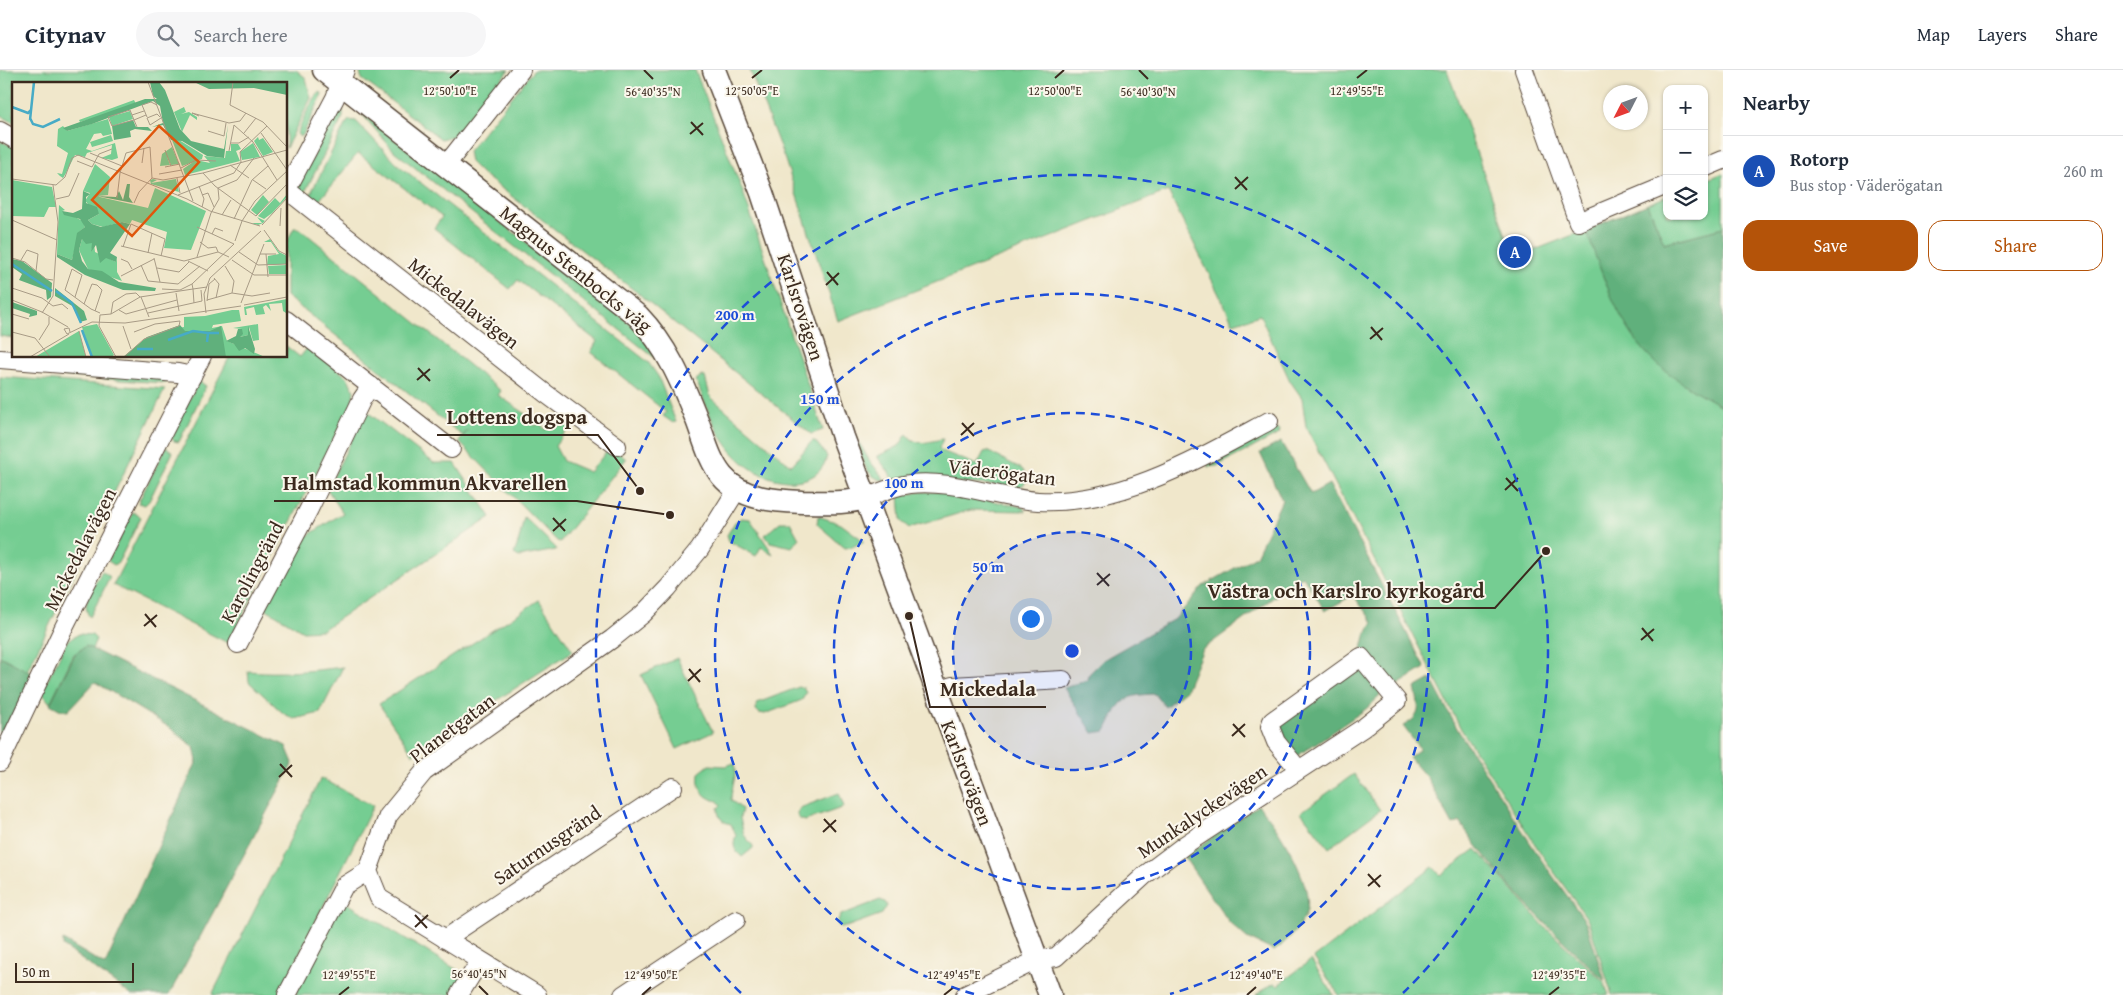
<!DOCTYPE html>
<meta charset="utf-8">
<style>
body{margin:0;font-family:"Gentium Book Plus",serif;background:#f6f6f7;color:#1f2937}
.controls{position:absolute;right:15px;top:15px;display:grid;overflow:hidden;border-radius:10px;box-shadow:0 1px 4px #0004}
.controls button{width:45px;height:45px;display:grid;place-items:center;padding:0;border:0;border-bottom:1px solid #e0e1e3;background:#fff;color:#1f2937;font:25px sans-serif}
.compass{position:absolute;left:1603px;top:15px;width:45px;height:45px;border-radius:50%;background:#fff;box-shadow:0 1px 4px #0004;rotate:228deg}
.scale{position:absolute;left:15px;bottom:12px;width:119px;box-sizing:border-box;padding-left:5px;border:2px solid #3b2a1e;border-top:0;font-size:14px;line-height:18px;white-space:nowrap;color:#3b2a1e;-webkit-text-stroke:4px #fbf7ec;paint-order:stroke}
.you{position:absolute;left:1030px;top:548px;width:18px;height:18px;margin:-12px;border:4px solid #fff;border-radius:50%;background:#1a73e8;box-shadow:0 0 0 8px #1a73e833}
.badge{display:grid;place-items:center;width:32px;height:32px;border-radius:50%;background:#b45309;color:#fff;font-size:16px;font-weight:700}
.pin{position:absolute;translate:-50% -50%;border:2px solid #fff;box-shadow:0 1px 5px #0006}
.list{margin:0;padding:0;list-style:none}
h2{display:flex;justify-content:space-between;align-items:center;height:65px;margin:0;padding:0 20px;font-size:21px}
h2 small{font-size:16px;font-weight:400;color:#747a83}
.list li{display:grid;grid-template-columns:32px 1fr auto;gap:15px;align-items:center;box-sizing:border-box;height:70px;padding:0 20px;border-top:1px solid #e0e1e3}
.list b{display:block;font-size:19px;white-space:nowrap}
.list p{margin:0;font-size:16px;white-space:nowrap;color:#747a83}
.list em{font-size:16px;font-style:normal;color:#747a83}
.actions{display:flex;gap:10px;padding:15px 20px}
.actions a{flex:1;padding:11px 0;border:1px solid #b45309;border-radius:15px;text-align:center;font-size:18px;color:#b45309}
.actions .main{background:#b45309;color:#fff}
.icon{flex:none;width:28px;height:28px;fill:none;stroke:currentColor;stroke-width:2;stroke-linecap:round;stroke-linejoin:round}
.map{position:relative;flex:none;width:1723px;height:925px;overflow:hidden}
header{display:flex;align-items:center;gap:30px;box-sizing:border-box;height:70px;padding:0 25px;background:#fff;border-bottom:1px solid #e0e1e3}
header strong{font-size:24px}
nav{display:flex;gap:28px;margin-inline-start:auto;font-size:18px}
.search{width:350px;height:45px;background:#f6f6f7;display:flex;align-items:center;gap:12px;box-sizing:border-box;padding:0 18px;border-radius:28px;color:#747a83;font-size:19px}
main{display:flex}
aside{flex:1;background:#fff}
.map>svg:first-child{display:block}
</style>
<header>
<strong>Citynav</strong>
<div class="search"><svg class="icon" aria-label="search" viewBox="0 0 24 24"><circle cx="10" cy="10" r="6"/><path d="M15 15l6 6"/></svg>Search here</div>
<nav><a>Map</a><a>Layers</a><a>Share</a></nav>
</header>
<main>
<div class="map">
<svg width="1723" height="925" viewBox="0 0 1723 925">
<rect width="100%" height="100%" fill="#fbf7ec"/>
<filter id="ink" filterUnits="userSpaceOnUse"><feTurbulence type="fractalNoise" baseFrequency=".02" numOctaves="2"/><feDisplacementMap in="SourceGraphic" scale="10" xChannelSelector="R" yChannelSelector="G"/><feConvolveMatrix kernelMatrix="1 2 1 2 8 2 1 2 1" color-interpolation-filters="sRGB"/></filter>
<filter id="wash" filterUnits="userSpaceOnUse"><feTurbulence type="fractalNoise" baseFrequency=".0096" numOctaves="4" result="noise"/><feDisplacementMap in="SourceGraphic" scale="20" xChannelSelector="R" yChannelSelector="G"/><feGaussianBlur stdDeviation="1.12" result="paint"/><feColorMatrix in="noise" values="0 0 0 0 0 0 0 0 0 0 0 0 0 0 0 0 0 1.4 0 .05"/><feComposite in="paint" operator="in"/></filter>
<g filter="url(#wash)">
<rect width="100%" height="100%" fill="#f0e7cb"/>
<g fill="#75cd92" stroke="#587c58">
<polygon points="0,0 296,0 306,8 311,28 286,78 286,14 14,14 14,53 0,45"/>
<polygon points="359,0 509,0 455,66 441,69 362,9"/>
<polygon points="534,0 695,0 743,122 823,360 811,364 639,224 480,102 470,92 468,81"/>
<polygon points="750,0 1447,0 1514,188 1586,160 1606,214 1630,261 1691,318 1723,337 1723,925 1612,925 1588,850 1542,785 1461,659 1306,357 1302,328 1290,311 1260,245 1233,253 1168,121 838,251 785,90"/>
<path d="M321,22L322,25L303,65L300,67L297,64C301,53 312,27 321,22Z"/>
<polygon points="339,36 343,40 343,47 304,124 299,119 298,115"/>
<polygon points="360,42 637,259 660,292 394,81"/>
<polygon points="349,50 356,51 397,94 648,292 658,306 676,352 673,353 663,346 666,342 591,282 597,271 518,210 510,219 434,158 442,147 358,83 318,132 310,125 345,55"/>
<polygon points="0,71 14,77 14,268 0,266"/>
<polygon points="1723,103 1723,158 1664,173 1648,134 1667,126 1667,146 1704,146 1704,111"/>
<polygon points="294,158 299,158 501,321 498,325 523,342 535,356 540,353 545,360 553,350 563,357 570,350 573,352 555,376 563,391 589,402 611,377 626,389 560,472 557,471 459,372 468,360 463,366 286,226 286,173"/>
<polygon points="286,276 300,287 309,276 348,308 354,321 352,334 228,573 113,515 230,286 286,286"/>
<polygon points="55,299 171,308 166,313 61,306 55,305"/>
<path d="M701,306L705,307L710,326L714,330L789,394L792,395L812,371H815L827,386C824,399 815,408 801,410C788,413 776,410 763,405C724,388 710,347 696,310Z"/>
<polygon points="0,307 165,319 26,603 0,590"/>
<polygon points="199,311 206,316 179,372 174,371 170,365"/>
<polygon points="366,341 434,393 455,393 491,447 322,560 303,561 263,537 293,475 343,443 327,419"/>
<polygon points="1275,359 1280,360 1279,364 1217,396 1208,397 1208,393 1210,392"/>
<path d="M907,364C917,378 929,371 943,369L939,378L942,381L977,395L984,382L987,381L1022,399L1025,403L1026,412L1018,419L995,415L892,409L889,402L878,388V386L899,376Z"/>
<path d="M856,373L860,374L869,390L885,410C866,410 862,387 856,373Z"/>
<polygon points="166,377 173,382 149,431 145,435 138,433"/>
<polygon points="921,422 948,422 1023,437 1026,441 971,440 909,458 901,451 899,426"/>
<polygon points="133,442 141,447 119,491 114,495 108,491"/>
<polygon points="818,446 841,454 864,471 852,477 845,478 817,454"/>
<polygon points="524,447 556,478 556,480 519,487 514,484 519,470"/>
<polygon points="741,448 750,449 773,484 761,477 756,486 729,471 727,465 735,452"/>
<polygon points="780,452 790,452 799,469 792,477 770,472 765,465"/>
<path d="M102,501L110,507L90,547C79,534 95,515 102,501Z"/>
<polygon points="539,530 573,581 413,684 379,634"/>
<polygon points="79,564 92,565 96,569 92,579 86,576 74,584 50,633 43,624 43,620 67,571"/>
<polygon points="677,588 713,662 677,679 641,605"/>
<path d="M343,597L320,643L294,649L283,643L249,612L248,601C280,604 311,601 343,597Z"/>
<polygon points="799,617 804,618 806,623 802,630 765,644 759,643 756,640 757,633 760,632"/>
<path d="M734,693C738,706 731,716 731,730L742,739L740,748L744,765L753,776V778L742,787C734,780 732,776 736,765L731,754C722,752 718,748 718,738L721,735L718,731C703,728 697,719 699,703L709,695L726,696Z"/>
<polygon points="1354,704 1380,740 1329,778 1301,742"/>
<polygon points="321,708 373,736 279,925 212,925"/>
<polygon points="839,723 844,737 805,751 798,748 797,743 800,738"/>
<polygon points="1476,779 1544,856 1604,912 1609,925 1339,925 1314,888 1433,797 1441,805"/>
<polygon points="342,830 464,904 451,925 295,925"/>
<polygon points="880,830 885,832 887,836 882,844 846,857 840,857 837,853 841,845"/>
<polygon points="1311,890 1334,925 1256,925 1274,913 1278,915"/>
</g>
<g fill="#60b07c" stroke="#4e6d4d">
<path d="M1648,134L1664,173L1723,158V337C1700,324 1668,306 1650,287C1617,253 1602,203 1586,160Z"/>
<path d="M1281,372L1311,424L1329,414L1425,598L1393,618L1362,579L1365,566L1373,552L1353,525L1325,541L1303,506L1203,579L1186,620L1165,637L1155,624C1119,625 1121,632 1106,661L1093,663L1064,618L1088,610L1089,604L1103,590L1176,548L1203,516L1256,486L1282,430L1260,383Z"/>
<polygon points="86,576 286,676 293,693 169,925 131,925 63,876 63,870 105,895 197,691 194,677 169,657 95,612 68,641 61,640 50,634 75,584"/>
<polygon points="0,586 35,605 0,682"/>
<polygon points="1358,595 1380,620 1380,626 1366,639 1297,686 1279,671 1279,650"/>
<path d="M1431,609L1458,660L1540,788L1586,852L1605,911C1553,862 1500,812 1460,752L1453,755L1427,708L1409,687L1420,679L1403,656C1423,645 1419,638 1415,618Z"/>
<path d="M1258,735C1276,752 1313,813 1307,839C1304,854 1286,873 1274,881L1247,868L1229,852L1184,787Z"/>
</g>
</g>
<g filter="url(#ink)">
<g fill="none" stroke-linecap="round" stroke-linejoin="round">
<defs>
<g id="minor">
<polyline points="1524,0 1578,152 1667,115"/>
<polyline points="0,61 14,69"/>
<polyline points="446,95 521,0"/>
<polyline points="1704,98 1723,90"/>
<polyline points="287,120 545,323 617,376"/>
<polyline points="286,121 335,28 345,0"/>
<polyline points="286,250 451,379"/>
<polyline points="0,289 178,303 192,306"/>
<path d="M866,428C880,422 895,416 910,414C953,409 995,428 1038,431C1119,436 1200,388 1269,351"/>
<polyline points="238,574 309,439 362,329 371,316"/>
<polyline points="936,621 952,616 1063,610"/>
<polyline points="0,692 64,557 202,286"/>
<polyline points="445,869 673,717"/>
<polyline points="287,925 344,816 368,801"/>
<polyline points="459,925 480,891"/>
<polyline points="537,925 379,828 368,801 388,746 424,702 612,569 643,544 668,518 700,479 738,418"/>
<polyline points="623,925 736,850"/>
<polyline points="965,925 1037,890 1056,887 1145,805 1186,774 1363,658 1397,631 1361,587 1272,651 1270,657 1276,672 1299,700"/>
</g>
<g id="tertiary">
<path d="M324,0L638,246C667,276 682,312 697,350C704,368 709,390 722,406C741,429 774,431 802,432C824,432 845,434 866,428"/>
<polyline points="714,0 762,123 843,367 1050,925"/>
</g>
</defs>
<use href="#minor" stroke="#564638" stroke-width="20"/>
<use href="#tertiary" stroke="#564638" stroke-width="25"/>
<use href="#minor" stroke="#fff" stroke-width="18"/>
<use href="#tertiary" stroke="#fff" stroke-width="22"/>
</g>
</g>
<path fill="none" stroke="#3b2a1e" stroke-width="2" d="M644,0L653,9M1139,0L1148,9M450,8L459,0M752,8L762,0M1055,8L1064,0M1357,8L1367,0M691,52L703,65M690,64L703,53M1235,107L1247,120M1235,119L1248,107M827,202L838,215M826,215L839,203M1371,257L1382,270M1370,269L1383,258M418,298L430,311M417,310L430,299M962,353L974,366M961,365L974,353M1506,408L1518,421M1505,420L1518,408M553,448L565,461M553,461L566,449M1097,503L1109,516M1097,515L1110,504M145,544L156,557M144,556L157,545M1642,558L1653,571M1641,570L1654,559M689,599L700,612M688,611L701,599M1233,654L1245,667M1232,666L1245,654M280,694L292,707M279,707L292,695M824,749L836,762M823,762L836,750M1368,804L1380,817M1368,816L1381,805M415,845L427,858M415,857L428,845M479,916L488,925M339,925L349,917M642,925L651,917M944,925L954,917M1247,925L1256,917M1549,925L1559,917"/>
<circle cx="1072" cy="581" r="119" fill="#1d4ed8" fill-opacity=".12"/>
<g fill="none" stroke="#1d4ed8" stroke-width="2.5" stroke-dasharray="9 6">
<circle cx="1072" cy="581" r="119"/>
<circle cx="1072" cy="581" r="238"/>
<path d="M974 924A357 357 0 1 1 1170 924"/>
<path d="M741 923A476 476 0 1 1 1403 923"/>
</g>
<g text-anchor="middle" stroke-width="4" stroke-linejoin="round" paint-order="stroke">
<g font-size="20" fill="#3b2a1e" stroke="#fbf7ec">
<text transform="translate(576 199) rotate(39)" y="7">Magnus Stenbocks väg</text>
<text transform="translate(464 233) rotate(38)" y="7">Mickedalavägen</text>
<text transform="translate(801 237) rotate(72)" y="7">Karlsrovägen</text>
<text transform="translate(1002 402) rotate(7)" y="7">Väderögatan</text>
<text transform="translate(80 479) rotate(-63)" y="7">Mickedalavägen</text>
<text transform="translate(252 502) rotate(-62)" y="7">Karolingränd</text>
<text transform="translate(452 658) rotate(-37)" y="7">Planetgatan</text>
<text transform="translate(967 703) rotate(69)" y="7">Karlsrovägen</text>
<text transform="translate(1202 741) rotate(-34)" y="7">Munkalyckevägen</text>
<text transform="translate(547 775) rotate(-34)" y="7">Saturnusgränd</text>
</g>
</g>
<g transform="translate(12 12)">
<rect width="275" height="275" fill="#f0e7cb"/>
<path d="M122,18L124,22L110,28L68,40L67,38ZM172,25L174,30L169,32L177,30L185,35V38L178,33L170,50L162,30ZM118,29L121,37L100,44L97,35ZM96,37L100,52L91,54L89,51L82,52L74,67L80,69L103,61L106,76L100,78L89,76L99,72L100,63L75,71L73,75L63,73L54,91L51,96L48,94L45,91L50,92L56,71L45,64L46,47L51,44L55,49ZM99,53L101,59L80,65L78,60ZM246,55L247,58L251,56L261,70L251,74L242,59ZM164,56L191,73L190,77L170,84L160,58ZM241,61L248,75L230,78L228,70ZM219,62H226L229,67L224,69L228,79L173,93L171,87L184,78L198,81L192,74L213,76L214,69H219ZM160,65L167,82L159,83L155,74L158,83L148,84L150,72ZM83,82L98,95L96,113L86,114L88,115L136,126L143,106L194,129L179,168L152,166L155,150L120,138L118,142L110,140L91,145L80,142L76,138L87,132L73,119L78,111L71,109ZM141,97L145,98L139,101L164,97L167,110L139,102L138,98ZM0,98L40,105L44,125H37L32,135L0,134ZM275,112V115L251,141L246,143L239,141H250L245,135L253,139L260,131L252,137L246,134L263,116L268,121ZM251,113L257,120L245,133L239,128ZM47,123L53,128L50,129L71,139L73,145L67,150L60,178L45,172ZM70,157L81,161L79,170L82,162L83,170L104,180L105,175V190L110,199L76,187L67,168ZM258,157L267,170L275,174V182L255,183L256,174L267,172L259,160H252ZM275,183V192H257L256,184ZM275,217L274,231L271,229L270,221L257,222L259,229L254,223L251,225L253,232L244,233L242,225L234,227L235,233H233L232,225ZM220,228H227L229,239L201,243L200,246L210,244L215,259L253,275H113L156,248L172,245V235L193,234ZM85,242L102,273L99,275H80L70,245ZM246,242L247,258L241,259L237,245L236,253L228,255L230,247L221,246ZM67,249L74,275H23Z" fill="#75cd92"/>
<path d="M138,0H147L153,8L168,47L179,59L212,67L216,43L212,76L195,74L170,59L159,58L151,43L140,45L151,41L148,24L141,19L80,42L55,49L51,46L133,17H145L141,14ZM182,0H275V13L242,6L197,7ZM121,38L124,45H136L140,49L123,47L118,49L119,55L102,58L100,44ZM115,102H118L117,115L121,121L85,114L104,115L107,109L111,118ZM71,109L78,112L74,115V121L85,125L87,132L76,138L80,142L89,145L110,140L118,142L98,171L105,175L104,180L94,176L88,181L84,163L79,170L80,161L74,162L70,157L67,168L70,179L76,187L90,189L107,200L144,206L143,209L111,208L73,193L45,175V172L60,178L65,151L73,145L68,137L52,133L50,129L61,131L70,127ZM0,177L10,179L40,201L39,215L35,218L34,208L7,198L10,192L0,185ZM43,206L72,229L75,238L68,240L62,225L43,214ZM0,220L25,229V233L17,235L18,232L0,226ZM168,243L173,249H198L209,244L214,275H111L135,255ZM236,244L243,267L242,272L233,266L227,269L222,262L214,259L224,254L226,247H230L231,252L228,255L236,253Z" fill="#60b07c"/>
<path fill="none" stroke="#47abc6" stroke-width="2.5" d="M0,25L16,31L19,28M18,36L21,42L31,45L48,37M18,38L22,0M0,182L40,209M44,209L60,221L69,241M70,248L80,275M156,258L181,249L196,251M195,260L196,251H207M125,267H141"/>
<path fill="none" stroke="#a89b86" stroke-width="1" d="M136,0L181,119M221,0L218,23L251,40L275,65M132,29L120,33L122,38L134,33M120,33L118,28L96,35L100,44L122,38L125,45M187,34L180,31L217,41L228,39L234,31M135,35L130,23L139,20L145,23M148,35L145,32L135,36L138,43L149,36M196,49L212,54L214,41M232,51L244,36M249,51L275,88M219,61H227L237,55M153,68L159,84M217,69L222,43L241,60L265,98M78,71L110,84M65,79L80,85L87,72L100,67M130,81L132,66M218,83L237,96M153,85L168,82M169,86L184,78L204,79M191,91L203,104L244,134L275,102M147,92L170,88M165,96L168,111M0,97L44,103L53,95L60,76L66,73L175,117L198,129L248,144M241,98L254,107M187,104L192,117L190,125M206,106L225,98L242,76M166,113L222,91L229,80L228,70L255,44M190,113L196,111L202,125M105,116L108,91L114,71L138,65L140,96M44,117L57,114L67,91M122,121L127,110L140,96L151,98L191,91L275,68M210,133L219,118M222,137L240,98L256,84M0,138L45,158M250,143L275,116M268,144L269,126M252,148L267,169L275,173M200,152L203,146L211,149M223,159L230,139L243,119L275,89M188,160L196,166L204,165L206,170M109,164L172,179L206,170L217,175M111,165L119,142L153,157L149,174M227,170L246,183L275,182M136,171L140,151M248,172H264M254,172L256,195M185,175L199,131L207,117L206,106M0,176L13,180L34,197L41,198M142,176L148,200M109,177L116,180L120,187M9,178L15,168L26,172L24,189M220,178L242,193H275M176,179L196,189M129,183L136,199L166,202L188,184M213,184L222,199L220,211M145,186L167,190L177,180M109,194L142,177M202,196L207,202L204,216M0,206L30,216L41,224L50,222L56,227M150,207L168,208L180,202M164,211L167,229M63,215L70,193L60,187L53,208L79,227L88,231M129,215L137,235M0,218L30,230L56,245M195,218L220,211L240,214L258,211M195,219L197,202L203,197M182,221L181,207L195,205M229,221L252,162M72,222L80,202L85,203L90,208L83,229M232,223L275,215M107,228L114,232L165,218M30,231L41,214L46,140L41,103M136,231L190,219L189,208M194,231L192,212L198,196L249,149M0,232L17,237M99,232L101,220L114,212L124,211L128,215M88,233L99,232L128,215L181,207L180,202L222,162L185,145M88,233L87,244L104,275M111,244L119,267M67,249L74,275M0,250L23,256L38,275M58,250L57,246L52,247L55,252L80,240L113,241L229,224M27,258L37,242V235M18,275L57,252M112,275L132,257L167,244L168,239L143,242L122,250"/>
<path fill="#df570d" fill-opacity="0.15" stroke="#df570d" stroke-width="2.5" d="M147,44L187,80L120,154L80,118Z"/>
<rect width="275" height="275" fill="none" stroke="#3b2a1e" stroke-width="2.5"/>
</g>
<g font-size="12" text-anchor="middle" fill="#3b2a1e" stroke="#fbf7ec" stroke-width="4" stroke-linejoin="round" paint-order="stroke">
<text x="450" y="25">12°50'10"E</text>
<text x="752" y="25">12°50'05"E</text>
<text x="1055" y="25">12°50'00"E</text>
<text x="1357" y="25">12°49'55"E</text>
<text x="653" y="26">56°40'35"N</text>
<text x="1148" y="26">56°40'30"N</text>
<text x="479" y="908">56°40'45"N</text>
<text x="349" y="909">12°49'55"E</text>
<text x="651" y="909">12°49'50"E</text>
<text x="954" y="909">12°49'45"E</text>
<text x="1256" y="909">12°49'40"E</text>
<text x="1559" y="909">12°49'35"E</text>
</g>
<circle cx="1072" cy="581" r="8" fill="#1d4ed8" stroke="#fbf7ec" stroke-width="2.5"/>
<g font-size="15" text-anchor="middle" font-weight="bold" fill="#1d4ed8" stroke="#fbf7ec" stroke-width="4" stroke-linejoin="round" paint-order="stroke">
<text x="735" y="250">200 m</text>
<text x="820" y="334">150 m</text>
<text x="904" y="418">100 m</text>
<text x="988" y="502">50 m</text>
</g>
<path fill="none" stroke="#3b2a1e" stroke-width="2" d="M640 421L598 365H437M670 445L577 431H274M1546 481L1495 538H1198M909 546L930 637H1046"/>
<g fill="#3b2a1e" stroke="#fbf7ec" stroke-width="2">
<circle cx="640" cy="421" r="5"/>
<circle cx="670" cy="445" r="5"/>
<circle cx="1546" cy="481" r="5"/>
<circle cx="909" cy="546" r="5"/>
</g>
<g font-size="21" text-anchor="middle" font-weight="bold" fill="#3b2a1e" stroke="#fbf7ec" stroke-width="4" stroke-linejoin="round" paint-order="stroke">
<text x="517" y="354">Lottens dogspa</text>
<text x="425" y="420">Halmstad kommun Akvarellen</text>
<text x="1346" y="528">Västra och Karslro kyrkogård</text>
<text x="988" y="626">Mickedala</text>
</g>
</svg>
<div class="controls">
<button>+</button>
<button>−</button>
<button><svg class="icon" aria-label="layers" viewBox="0 0 24 24"><path d="M12 4l9 5-9 5-9-5zM3 14l9 5 9-5"/></svg></button>
</div>
<svg class="compass" viewBox="-18 -18 36 36"><path d="M0-13l5 13h-10z" fill="#e53935"/><path d="M0 13l5-13h-10z" fill="#747a83"/></svg>
<div class="scale">50 m</div>
<div class="you"></div>
<div class="pin badge" style="left:1515px;top:182px;background:#1a4fb4">A</div>
</div>
<aside>
<h2>Nearby<small></small></h2>
<ul class="list">
<li><span class="badge" style="background:#1a4fb4">A</span><div><b>Rotorp</b><p>Bus stop · Väderögatan</p></div><em>260 m</em></li>
</ul>
<div class="actions"><a class="main">Save</a><a>Share</a></div>
</aside>
</main>
